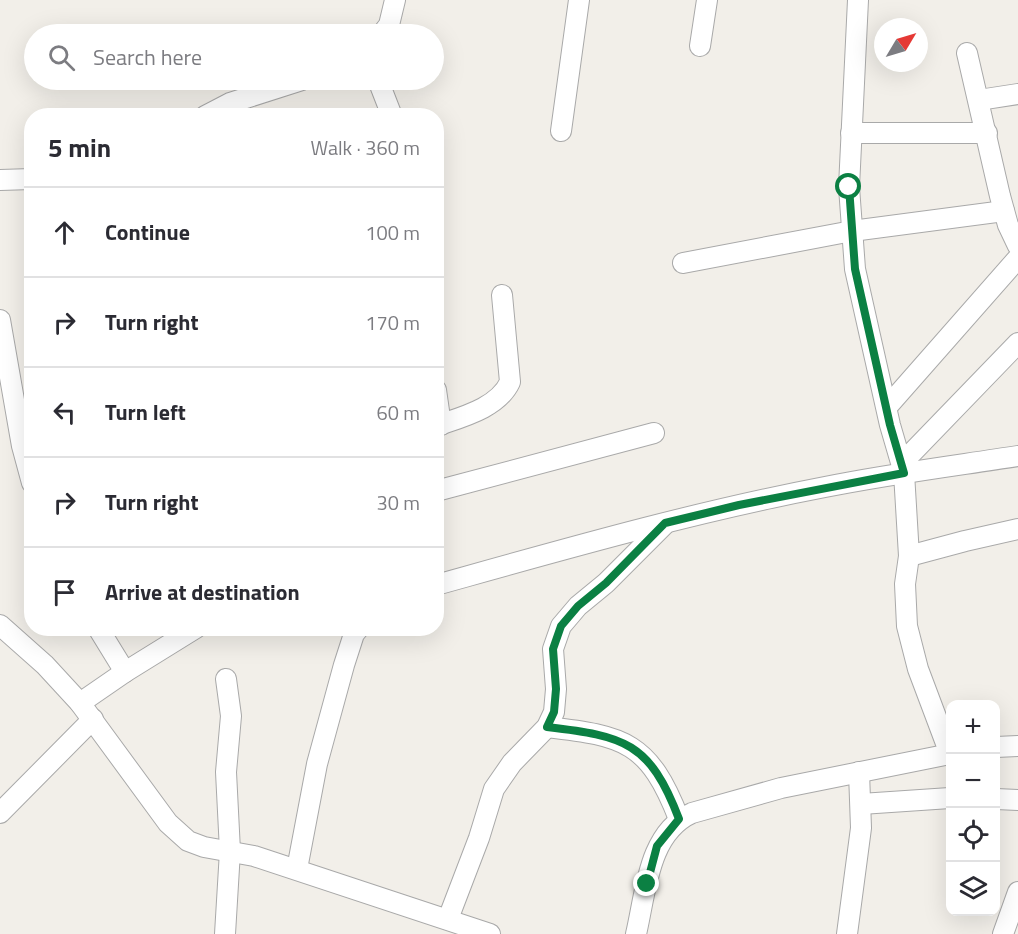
<!DOCTYPE html>
<meta charset="utf-8">
<style>
body{margin:0;font-family:"Titillium Web",sans-serif;background:#f2f2f3;color:#2b2b33}
.controls{position:absolute;right:18px;bottom:18px;display:grid;overflow:hidden;border-radius:12px;box-shadow:0 6px 24px #0002}
.controls button{width:54px;height:54px;display:grid;place-items:center;padding:0;border:0;border-bottom:2px solid #e1e1e2;background:#fff;color:#2b2b33;font:30px sans-serif}
.compass{position:absolute;left:874px;top:18px;width:54px;height:54px;border-radius:50%;background:#fff;box-shadow:0 6px 24px #0002;rotate:52deg}
.stop{position:absolute;width:18px;height:18px;margin:-14px;border:4px solid #0b8043;border-radius:50%;background:#fff}
.stop.end{background:#0b8043;border-color:#fff;box-shadow:0 2px 6px #0008}
.list{margin:0;padding:0;list-style:none}
h2{display:flex;justify-content:space-between;align-items:center;height:78px;margin:0;padding:0 24px;font-size:26px}
h2 small{font-size:20px;font-weight:400;color:#7c7c81}
.list li{display:grid;grid-template-columns:39px 1fr auto;gap:18px;align-items:center;box-sizing:border-box;height:90px;padding:0 24px;border-top:2px solid #e1e1e2}
.list b{display:block;font-size:22px;white-space:nowrap}
.list em{font-size:20px;font-style:normal;color:#7c7c81}
.icon{flex:none;width:33px;height:33px;fill:none;stroke:currentColor;stroke-width:2;stroke-linecap:round;stroke-linejoin:round}
.map{position:relative;flex:none;width:1018px;height:934px;overflow:hidden}
.search{position:absolute;background:#fff;box-shadow:0 6px 24px #0002;left:24px;top:24px;width:420px;height:66px;display:flex;align-items:center;gap:15px;box-sizing:border-box;padding:0 21px;border-radius:33px;color:#7c7c81;font-size:22px}
.panel{position:absolute;background:#fff;box-shadow:0 6px 24px #0002;left:24px;top:108px;width:420px;height:528px;border-radius:24px}
.map>svg:first-child{display:block}
</style>
<div class="map">
<svg width="1018" height="934" viewBox="0 0 1018 934">
<rect width="100%" height="100%" fill="#f2efe9"/>
<g fill="none" stroke-linecap="round" stroke-linejoin="round">
<defs>
<g id="minor">
<polyline points="858,0 849,187 855,269 890,425 904,473 909,556 905,584 907,626 918,669 950,754"/>
<polyline points="382,34 389,25 395,0"/>
<polyline points="700,46 707,0"/>
<polyline points="967,53 1000,196 1008,225 1018,246"/>
<polyline points="378,80 392,116"/>
<polyline points="979,100 1018,94"/>
<polyline points="205,116 230,103 302,80"/>
<polyline points="561,131 579,0"/>
<polyline points="851,133 987,133"/>
<polyline points="0,180 32,179"/>
<polyline points="683,263 852,231 1004,211"/>
<polyline points="0,320 22,446 32,483"/>
<polyline points="436,390 441,425"/>
<polyline points="887,407 1018,258"/>
<path d="M436,426C462,417 498,408 510,382L502,295"/>
<polyline points="902,463 1018,343"/>
<polyline points="436,491 654,433"/>
<polyline points="909,556 965,541 1018,529"/>
<path d="M436,585C565,549 694,512 825,487C889,474 953,466 1018,456"/>
<polyline points="0,625 45,665 80,703 168,823 188,841 204,847 254,856 490,934"/>
<polyline points="98,628 125,672"/>
<polyline points="80,703 125,672 196,628"/>
<path d="M547,727C625,736 649,742 679,819"/>
<polyline points="996,747 1018,746"/>
<polyline points="996,799 1018,800"/>
<polyline points="861,804 950,798"/>
<polyline points="0,813 93,719"/>
<polyline points="297,869 317,764 344,665 354,634 359,628"/>
<polyline points="448,919 479,838 494,789 512,763 547,727 554,712 556,689 553,649 561,626 578,606 606,583 664,525"/>
<polyline points="225,934 230,851 226,772 231,716 226,679"/>
<path d="M636,934C646,892 648,833 692,813L781,788L950,754"/>
<polyline points="847,934 861,828 859,772"/>
<polyline points="1003,934 1018,892"/>
</g>
</defs>
<use href="#minor" stroke="#a9a9a9" stroke-width="22"/>
<use href="#minor" stroke="#fff" stroke-width="20"/>
</g>
<g fill="none" stroke-linecap="round" stroke-linejoin="round">
<path stroke="#0b8043" stroke-width="8" d="M647,884L657,846L679,819C650,742 624,736 547,727L554,712L556,689L553,649L561,626L578,606L606,583L665,523L739,505L904,473L890,425L855,269L849,187"/>
</g>
</svg>
<div class="controls">
<button>+</button>
<button>−</button>
<button><svg class="icon" aria-label="locate" viewBox="0 0 24 24"><circle cx="12" cy="12" r="6"/><path d="M12 2v4M12 18v4M2 12h4M18 12h4"/></svg></button>
<button><svg class="icon" aria-label="layers" viewBox="0 0 24 24"><path d="M12 4l9 5-9 5-9-5zM3 14l9 5 9-5"/></svg></button>
</div>
<svg class="compass" viewBox="-18 -18 36 36"><path d="M0-13l5 13h-10z" fill="#e53935"/><path d="M0 13l5-13h-10z" fill="#7c7c81"/></svg>
<div class="stop" style="left:849px;top:187px"></div>
<div class="stop end" style="left:647px;top:884px"></div>
<div class="search"><svg class="icon" aria-label="search" viewBox="0 0 24 24"><circle cx="10" cy="10" r="6"/><path d="M15 15l6 6"/></svg>Search here</div>
<section class="panel">
<h2>5 min<small>Walk · 360 m</small></h2>
<ul class="list">
<li><svg class="icon" aria-label="ahead" viewBox="0 0 24 24"><path d="M12 20V5M6 11l6-6 6 6"/></svg><div><b>Continue</b></div><em>100 m</em></li>
<li><svg class="icon" aria-label="right" viewBox="0 0 24 24"><path d="M7 20v-9h11M14 6l5 5-5 5"/></svg><div><b>Turn right</b></div><em>170 m</em></li>
<li><svg class="icon" aria-label="left" viewBox="0 0 24 24"><path d="M17 20v-9H6M10 6l-5 5 5 5"/></svg><div><b>Turn left</b></div><em>60 m</em></li>
<li><svg class="icon" aria-label="right" viewBox="0 0 24 24"><path d="M7 20v-9h11M14 6l5 5-5 5"/></svg><div><b>Turn right</b></div><em>30 m</em></li>
<li><svg class="icon" aria-label="arrive" viewBox="0 0 24 24"><path d="M6 21V4h12l-3 4 3 4H6"/></svg><div><b>Arrive at destination</b></div></li>
</ul>
</section>
</div>
